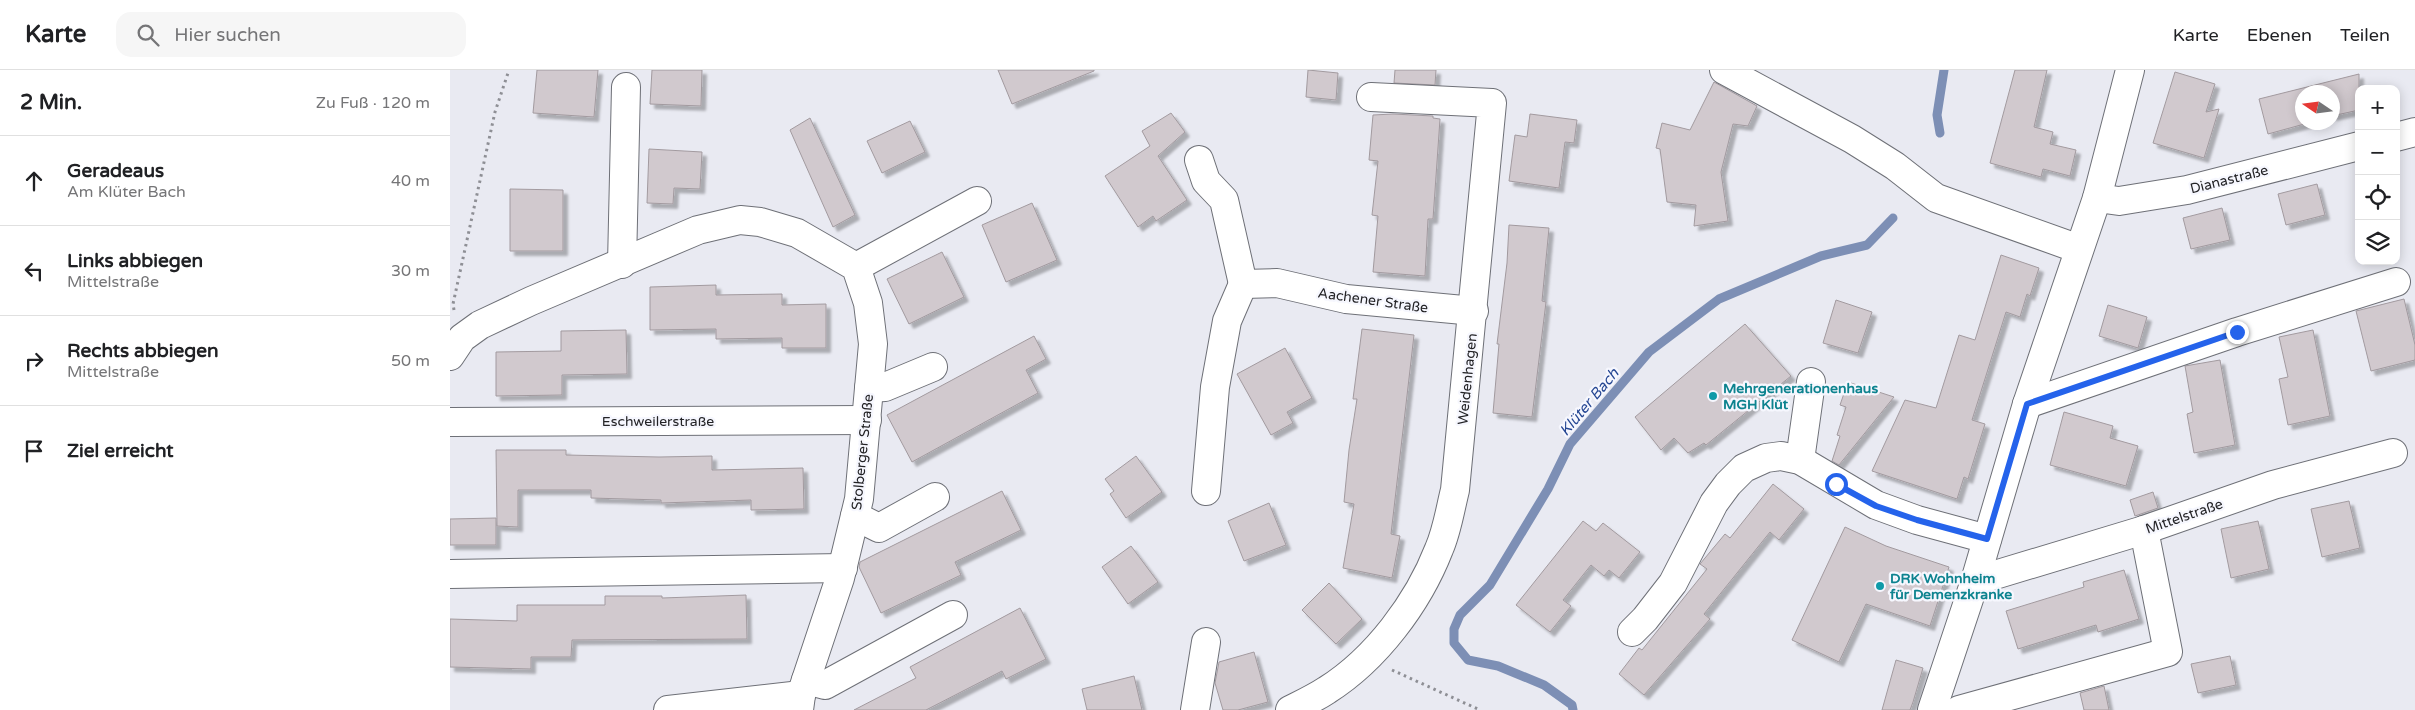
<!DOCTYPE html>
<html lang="de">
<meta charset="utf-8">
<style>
body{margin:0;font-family:"Varela Round",sans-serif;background:#f6f6f6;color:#202124}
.controls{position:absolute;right:15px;top:15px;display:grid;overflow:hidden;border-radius:10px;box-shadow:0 2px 12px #0003}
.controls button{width:45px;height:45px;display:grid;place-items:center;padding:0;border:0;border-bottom:1px solid #e0e0e0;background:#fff;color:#202124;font:25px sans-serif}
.compass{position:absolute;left:1845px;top:15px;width:45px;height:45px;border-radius:50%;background:#fff;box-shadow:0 2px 12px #0003;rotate:283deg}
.stop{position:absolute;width:15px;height:15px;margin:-11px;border:4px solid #2563eb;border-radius:50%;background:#fff}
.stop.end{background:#2563eb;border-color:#fff;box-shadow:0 1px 5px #0008}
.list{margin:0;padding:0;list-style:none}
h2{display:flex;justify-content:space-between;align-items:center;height:65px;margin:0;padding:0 20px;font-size:21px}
h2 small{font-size:16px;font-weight:400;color:#757577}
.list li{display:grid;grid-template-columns:32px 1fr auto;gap:15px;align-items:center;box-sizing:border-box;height:90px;padding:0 20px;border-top:1px solid #e0e0e0}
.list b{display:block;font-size:19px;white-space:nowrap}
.list p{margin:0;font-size:16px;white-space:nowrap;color:#757577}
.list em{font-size:16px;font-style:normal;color:#757577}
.icon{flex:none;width:28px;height:28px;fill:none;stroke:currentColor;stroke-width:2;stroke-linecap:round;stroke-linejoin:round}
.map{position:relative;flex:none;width:1965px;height:640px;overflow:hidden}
header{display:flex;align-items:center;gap:30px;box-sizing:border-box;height:70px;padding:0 25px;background:#fff;border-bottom:1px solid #e0e0e0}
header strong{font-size:24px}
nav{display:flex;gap:28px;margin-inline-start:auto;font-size:18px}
.search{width:350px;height:45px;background:#f6f6f6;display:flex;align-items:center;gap:12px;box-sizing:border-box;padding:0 18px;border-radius:15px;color:#757577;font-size:19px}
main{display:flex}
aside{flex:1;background:#fff}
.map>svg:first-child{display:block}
</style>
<header>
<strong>Karte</strong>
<div class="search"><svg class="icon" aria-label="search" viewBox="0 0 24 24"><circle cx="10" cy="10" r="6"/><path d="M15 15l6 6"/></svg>Hier suchen</div>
<nav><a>Karte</a><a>Ebenen</a><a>Teilen</a></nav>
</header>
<main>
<aside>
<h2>2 Min.<small>Zu Fuß · 120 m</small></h2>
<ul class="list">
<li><svg class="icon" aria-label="ahead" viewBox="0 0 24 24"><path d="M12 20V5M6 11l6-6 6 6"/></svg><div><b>Geradeaus</b><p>Am Klüter Bach</p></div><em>40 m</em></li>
<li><svg class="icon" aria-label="left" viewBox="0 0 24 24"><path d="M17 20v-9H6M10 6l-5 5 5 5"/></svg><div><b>Links abbiegen</b><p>Mittelstraße</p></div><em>30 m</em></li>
<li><svg class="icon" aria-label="right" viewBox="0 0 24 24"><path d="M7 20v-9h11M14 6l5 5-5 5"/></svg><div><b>Rechts abbiegen</b><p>Mittelstraße</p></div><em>50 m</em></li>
<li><svg class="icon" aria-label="arrive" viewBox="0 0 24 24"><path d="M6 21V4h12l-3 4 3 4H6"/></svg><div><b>Ziel erreicht</b></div></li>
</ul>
</aside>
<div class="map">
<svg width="1965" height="640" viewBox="0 0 1965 640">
<defs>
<filter id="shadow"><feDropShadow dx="4.5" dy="4.5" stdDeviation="1" flood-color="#0004"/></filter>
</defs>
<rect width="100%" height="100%" fill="#e9eaf2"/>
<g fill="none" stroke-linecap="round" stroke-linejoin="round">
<g stroke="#7d8fb5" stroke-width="9">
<polyline points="1490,63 1487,45 1494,0"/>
<polyline points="1123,640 1122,635 1094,615 1048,596 1018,590 1004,573 1004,559 1010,545 1040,515 1098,419 1120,374 1199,282 1269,229 1371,186 1417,175 1443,148"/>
</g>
</g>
<g fill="#d1c9ce" stroke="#a29a9f" filter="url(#shadow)">
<polygon points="87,0 148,0 144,47 83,43"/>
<polygon points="202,0 252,0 251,36 200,34"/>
<polygon points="548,0 644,0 644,1 562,34"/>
<polygon points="858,0 888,3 886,30 856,27"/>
<polygon points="945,0 986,0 985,15 944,13"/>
<polygon points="1565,0 1597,0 1584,57 1603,62 1600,74 1626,80 1620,106 1593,99 1591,107 1540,93"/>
<polygon points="1725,2 1765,14 1756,42 1769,39 1754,88 1703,73"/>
<polygon points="1909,4 1909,40 1882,46 1882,22 1852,22 1852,52 1858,53 1818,64 1809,29"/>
<polygon points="1264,12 1307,36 1298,56 1283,54 1271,102 1278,151 1244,156 1246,135 1217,132 1210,79 1206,78 1212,53 1240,60"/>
<polygon points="721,43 735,62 708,86 737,130 706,151 703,146 688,157 655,106 700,76 692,61"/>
<polygon points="943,44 983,46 983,48 990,49 983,149 978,149 975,206 923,202 928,146 922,145 928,91 919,90 923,45"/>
<polygon points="1080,44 1127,50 1124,73 1115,72 1109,118 1059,111 1065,65 1077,67"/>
<polygon points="360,48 405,145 383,157 340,60"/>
<polygon points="460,51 475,82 432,103 417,71"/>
<polygon points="199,79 252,82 250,119 224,118 223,134 197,133"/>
<polygon points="1867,114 1875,145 1836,155 1828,124"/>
<polygon points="60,119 113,120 113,181 60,181"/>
<polygon points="582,133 607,190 556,212 532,155"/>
<polygon points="1772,138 1780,170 1741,179 1733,148"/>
<polygon points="1059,155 1099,158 1092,231 1096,232 1082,347 1043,343 1049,274 1047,274 1057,193"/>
<polygon points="492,182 514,227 459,254 437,209"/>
<polygon points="1551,185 1589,198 1580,226 1577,224 1570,247 1556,242 1522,350 1535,354 1518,409 1514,407 1507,429 1422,401 1455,330 1486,338 1509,265 1525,270"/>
<polygon points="266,215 266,225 332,224 332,235 376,234 376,278 332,278 332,268 266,269 266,259 200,260 200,217"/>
<polygon points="1954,229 1965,275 1965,290 1921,301 1906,241"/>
<polygon points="1386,230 1422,242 1408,283 1373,273"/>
<polygon points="1658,235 1697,247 1688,278 1649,266"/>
<polygon points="1295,254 1341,306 1256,375 1254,373 1238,383 1224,368 1211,380 1185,347"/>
<polygon points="912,259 964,265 941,464 950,466 942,508 893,498 904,434 894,432 899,380 907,329 903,329"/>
<polygon points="176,260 177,304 112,305 112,325 46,326 46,282 111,281 111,261"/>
<polygon points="1863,260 1880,346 1838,355 1829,309 1838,307 1829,267"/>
<polygon points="584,266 596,289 576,300 588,323 462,392 437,345"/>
<polygon points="835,278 862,328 837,342 843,353 821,365 787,304"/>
<polygon points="1770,290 1785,375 1744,383 1737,344 1743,342 1735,296"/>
<polygon points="1398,312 1444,327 1389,395 1382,391 1390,366 1387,365 1396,337 1390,335"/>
<polygon points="1614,342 1663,356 1660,368 1688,376 1676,416 1600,395"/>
<polygon points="46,380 116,380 116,385 209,387 262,386 262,400 353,398 354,439 301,440 301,430 211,433 211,430 141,428 141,420 68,420 68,457 47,456"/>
<polygon points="686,386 712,422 676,448 660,424 664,421 655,409"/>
<polygon points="1323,414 1354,439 1329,470 1320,462 1254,544 1260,549 1194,625 1169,604 1189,578 1192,580 1257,499 1250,494 1275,464 1280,468"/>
<polygon points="552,421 571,460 505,492 511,505 431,543 409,497 410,492"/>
<polygon points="1703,422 1708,438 1685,446 1680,430"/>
<polygon points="1899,431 1910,478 1872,487 1861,439"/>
<polygon points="819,433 836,475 794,491 778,451"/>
<polygon points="46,448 46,475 0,475 0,449"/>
<polygon points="1133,451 1146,461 1153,453 1190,482 1169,508 1159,500 1154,506 1141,495 1113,530 1121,536 1100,562 1066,535"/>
<polygon points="1808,451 1819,499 1781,508 1771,459"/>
<polygon points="1395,457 1436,476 1499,497 1480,556 1416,534 1389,592 1342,570"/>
<polygon points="681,476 708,512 678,534 652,497"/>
<polygon points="1674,500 1689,549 1648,562 1646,555 1568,579 1556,541 1634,517 1633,512"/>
<polygon points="879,513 912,549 886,574 852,540"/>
<polygon points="296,525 297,569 122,570 121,587 81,587 81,599 0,597 0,549 67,551 67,535 155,535 155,526 212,526 212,528"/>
<polygon points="570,538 596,589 556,609 552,601 476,640 404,640 466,608 460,597"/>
<polygon points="804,582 818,632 788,640 773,640 765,613 769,592"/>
<polygon points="1780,586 1786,615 1748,623 1741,594"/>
<polygon points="1446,590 1473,598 1463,632 1460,640 1432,640"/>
<polygon points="684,606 692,640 637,640 632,619"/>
<polygon points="1654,616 1659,640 1634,640 1630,623"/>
</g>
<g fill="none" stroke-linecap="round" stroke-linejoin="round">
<defs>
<g id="minor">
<polyline points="1274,0 1402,69 1445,96 1486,128 1629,179"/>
<polyline points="1946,67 1965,62"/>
<polyline points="749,90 756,111 774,130 793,214 827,213 896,229 1024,241"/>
<polyline points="1647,128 1669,131 1737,120 1909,76"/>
<polyline points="172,194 176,17"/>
<polyline points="406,197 527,131"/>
<polyline points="0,286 12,268 30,255 81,231 248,160 290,150 310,152 347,163 406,197 418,233 423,274 409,429 390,508 351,625 349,640"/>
<polyline points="419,318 435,317 483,297"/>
<polyline points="1577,334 1787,262 1946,212"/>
<polyline points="0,352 417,350"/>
<polyline points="1350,390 1361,312"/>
<polyline points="756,421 765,317 777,251 793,214"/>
<polyline points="405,446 429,458 485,427"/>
<polyline points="0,504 393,498"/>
<polyline points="1525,511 1694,460 1823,415 1943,383"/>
<polyline points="1182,562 1195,549 1223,513 1264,433 1278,414 1294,398 1316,388 1331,386 1350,390 1426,435 1467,450 1537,469"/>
<polyline points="356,610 375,615 503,545"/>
<polyline points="218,640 351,625"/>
<polyline points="745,640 756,572"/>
<path d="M840,640C852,634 865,628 877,620C926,589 968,533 989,479C997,461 1000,440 1005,420L1042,33L921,27"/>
<polyline points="1482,640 1525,511 1577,334 1647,128 1680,0"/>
<polyline points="1509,640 1718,582 1694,460"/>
</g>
</defs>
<use href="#minor" stroke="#6e7077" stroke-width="30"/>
<g stroke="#8e8f95" stroke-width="3" stroke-dasharray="2.5 4" stroke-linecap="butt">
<polyline points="4,240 3,234 45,42 59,0"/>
<polyline points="942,600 1030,640"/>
</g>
<use href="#minor" stroke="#fff" stroke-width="28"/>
</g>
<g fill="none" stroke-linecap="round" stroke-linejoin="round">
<polyline stroke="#2563eb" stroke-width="6" points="1386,414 1426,436 1467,450 1537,469 1577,334 1787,262"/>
</g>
<g fill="#0f9aa8" stroke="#f6f7fe" stroke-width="2">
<circle cx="1263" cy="326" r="5"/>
<circle cx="1430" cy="516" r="5"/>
</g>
<g text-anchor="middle" stroke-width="4.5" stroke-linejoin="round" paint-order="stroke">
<g font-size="14" fill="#232326" stroke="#f6f7fe">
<text transform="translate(1779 109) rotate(-14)" y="5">Dianastraße</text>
<text transform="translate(923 230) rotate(8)" y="5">Aachener Straße</text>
<text transform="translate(1017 309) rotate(-84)" y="5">Weidenhagen</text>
<text x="208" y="356">Eschweilerstraße</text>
<text transform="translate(412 382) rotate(-84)" y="5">Stolberger Straße</text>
<text transform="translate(1734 446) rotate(-19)" y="5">Mittelstraße</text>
</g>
<g font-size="14" font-weight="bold" fill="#0d838f" stroke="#f6f7fe" text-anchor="start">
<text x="1273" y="323">Mehrgenerationenhaus<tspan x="1273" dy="16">MGH Klüt</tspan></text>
<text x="1440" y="513">DRK Wohnheim<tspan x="1440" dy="16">für Demenzkranke</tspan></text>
</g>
<g font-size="15" font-style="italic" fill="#264793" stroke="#f6f7fe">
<text transform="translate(1139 332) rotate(-50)" y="5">Klüter Bach</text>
</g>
</g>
</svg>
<div class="controls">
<button>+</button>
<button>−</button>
<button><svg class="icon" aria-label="locate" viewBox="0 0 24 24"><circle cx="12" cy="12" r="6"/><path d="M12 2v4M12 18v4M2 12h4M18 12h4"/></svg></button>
<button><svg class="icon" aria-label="layers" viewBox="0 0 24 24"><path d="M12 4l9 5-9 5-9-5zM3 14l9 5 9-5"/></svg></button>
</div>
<svg class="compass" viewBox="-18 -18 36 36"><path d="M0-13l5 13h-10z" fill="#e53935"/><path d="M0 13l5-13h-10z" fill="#757577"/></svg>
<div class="stop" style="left:1386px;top:414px"></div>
<div class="stop end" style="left:1787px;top:262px"></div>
</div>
</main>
